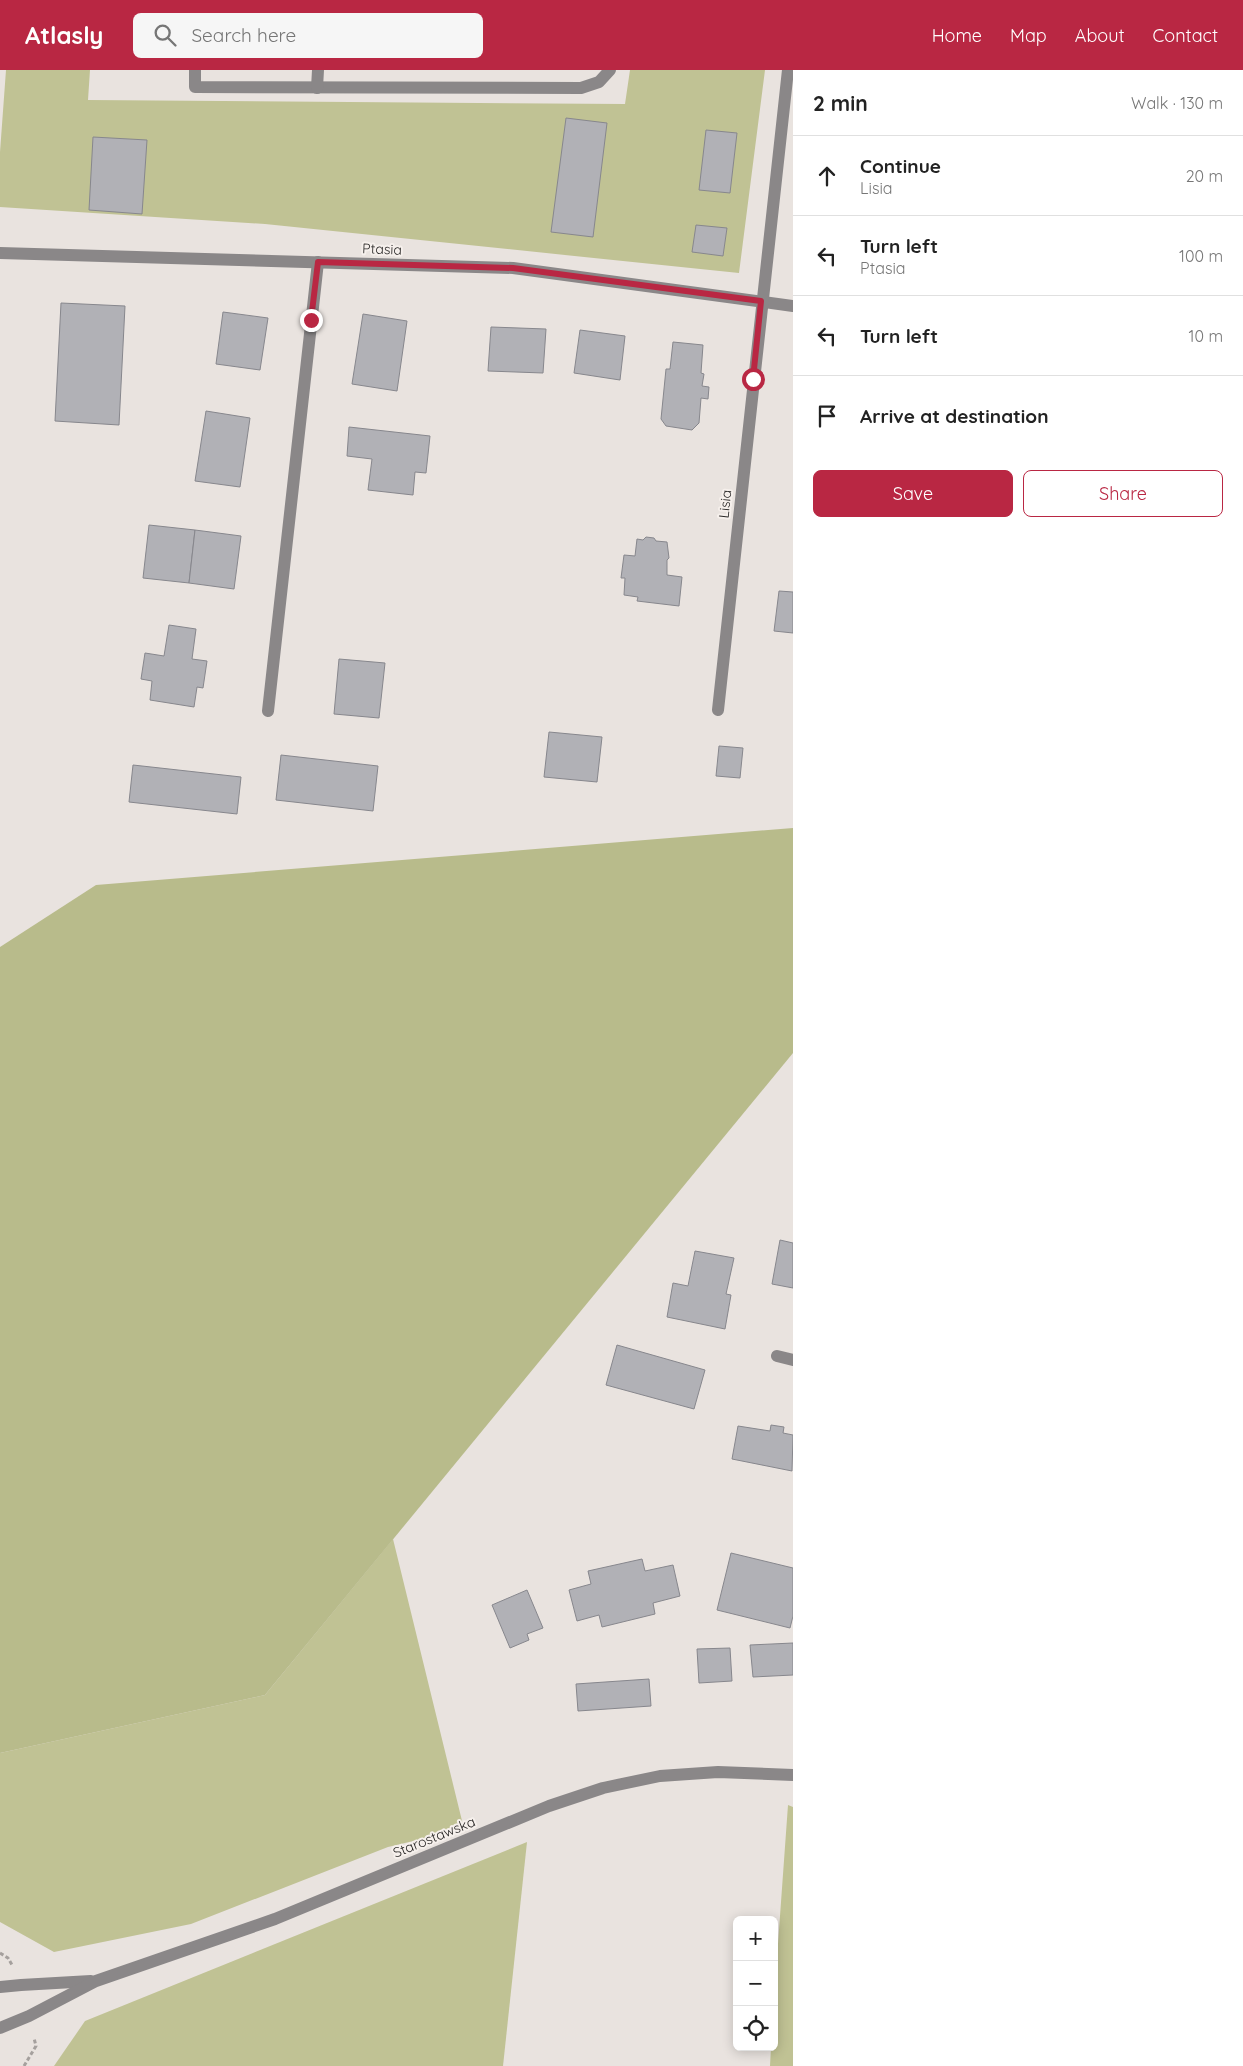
<!DOCTYPE html>
<meta charset="utf-8">
<style>
body{margin:0;font-family:Quicksand,sans-serif;background:#f6f6f6;color:#222}
.controls{position:absolute;right:15px;bottom:15px;display:grid;overflow:hidden;border-radius:8px;box-shadow:0 2px 12px #0003}
.controls button{width:45px;height:45px;display:grid;place-items:center;padding:0;border:0;border-bottom:1px solid #e0e0e0;background:#fff;color:#222;font:25px sans-serif}
.stop{position:absolute;width:15px;height:15px;margin:-11px;border:4px solid #b92743;border-radius:50%;background:#fff}
.stop.end{background:#b92743;border-color:#fff;box-shadow:0 1px 5px #0008}
.list{margin:0;padding:0;list-style:none}
h2{display:flex;justify-content:space-between;align-items:center;height:65px;margin:0;padding:0 20px;font-size:21px}
h2 small{font-size:16px;font-weight:400;color:#767676}
.list li{display:grid;grid-template-columns:32px 1fr auto;gap:15px;align-items:center;box-sizing:border-box;height:80px;padding:0 20px;border-top:1px solid #e0e0e0}
.list b{display:block;font-size:19px;white-space:nowrap}
.list p{margin:0;font-size:16px;white-space:nowrap;color:#767676}
.list em{font-size:16px;font-style:normal;color:#767676}
.actions{display:flex;gap:10px;padding:15px 20px}
.actions a{flex:1;padding:11px 0;border:1px solid #b92743;border-radius:8px;text-align:center;font-size:18px;color:#b92743}
.actions .main{background:#b92743;color:#fff}
.icon{flex:none;width:28px;height:28px;fill:none;stroke:currentColor;stroke-width:2;stroke-linecap:round;stroke-linejoin:round}
.map{position:relative;flex:none;width:793px;height:1996px;overflow:hidden}
header{display:flex;align-items:center;gap:30px;box-sizing:border-box;height:70px;padding:0 25px;background:#b92743;color:#fff}
header strong{font-size:24px}
nav{display:flex;gap:28px;margin-inline-start:auto;font-size:18px}
.search{width:350px;height:45px;background:#f6f6f6;display:flex;align-items:center;gap:12px;box-sizing:border-box;padding:0 18px;border-radius:8px;color:#767676;font-size:19px}
main{display:flex}
aside{flex:1;background:#fff}
.map>svg:first-child{display:block}
</style>
<header>
<strong>Atlasly</strong>
<div class="search"><svg class="icon" aria-label="search" viewBox="0 0 24 24"><circle cx="10" cy="10" r="6"/><path d="M15 15l6 6"/></svg>Search here</div>
<nav><a>Home</a><a>Map</a><a>About</a><a>Contact</a></nav>
</header>
<main>
<div class="map">
<svg width="793" height="1996" viewBox="0 0 793 1996">
<rect width="100%" height="100%" fill="#e9e3df"/>
<g fill="#c0c294">
<polygon points="6,0 90,0 88,30 625,34 630,0 765,0 739,203 265,154 0,137 0,82"/>
<polygon points="393,1469 464,1759 388,1777 191,1854 54,1882 0,1852 0,1683 265,1625"/>
<polygon points="788,1735 793,1737 793,1996 770,1996 771,1977 774,1977 774,1929"/>
<polygon points="527,1772 503,1996 54,1996 85,1951"/>
</g>
<polygon fill="#b8bb8b" points="793,758 793,983 265,1625 0,1683 0,877 96,815"/>
<g fill="#b1b1b6" stroke="#87878d">
<polygon points="566,48 607,53 593,167 551,162"/>
<polygon points="706,60 737,63 730,123 699,120"/>
<polygon points="93,67 147,70 142,144 89,140"/>
<polygon points="696,155 727,158 723,186 692,182"/>
<polygon points="61,233 125,236 119,355 55,351"/>
<polygon points="223,242 268,248 260,300 216,294"/>
<polygon points="363,244 407,251 397,321 352,314"/>
<polygon points="491,257 546,259 543,303 488,301"/>
<polygon points="580,260 625,266 620,310 574,303"/>
<polygon points="673,272 703,275 701,303 704,304 702,316 709,317 708,329 701,328 699,353 692,360 666,356 661,349 666,299 670,299"/>
<polygon points="206,341 250,348 240,417 195,411"/>
<polygon points="349,357 430,366 426,403 415,402 413,425 368,420 372,389 347,386"/>
<polygon points="149,455 195,460 189,513 143,508"/>
<polygon points="195,460 241,466 234,519 189,513"/>
<polygon points="646,467 654,468 656,471 667,472 669,488 667,490 667,505 682,507 679,536 637,531 638,527 624,525 625,508 621,508 624,485 635,486 637,469 643,470"/>
<polygon points="779,521 793,522 793,563 774,561"/>
<polygon points="169,555 196,559 192,589 207,591 203,618 197,617 194,637 150,630 152,611 141,609 145,583 164,586"/>
<polygon points="339,589 385,593 379,648 334,644"/>
<polygon points="549,662 602,667 597,712 544,707"/>
<polygon points="719,676 743,678 740,708 716,706"/>
<polygon points="281,685 378,696 373,741 276,730"/>
<polygon points="133,695 241,707 237,744 129,732"/>
<polygon points="780,1170 793,1173 793,1218 772,1214"/>
<polygon points="695,1181 734,1188 726,1224 731,1225 725,1259 667,1247 673,1213 688,1216"/>
<polygon points="617,1275 705,1300 694,1339 606,1315"/>
<polygon points="771,1355 784,1357 783,1363 793,1365 792,1401 732,1389 738,1356 770,1361"/>
<polygon points="731,1483 793,1498 793,1546 790,1558 717,1540"/>
<polygon points="642,1489 645,1501 673,1495 680,1526 653,1533 655,1544 602,1557 599,1545 577,1551 569,1520 591,1514 588,1501"/>
<polygon points="527,1520 543,1558 527,1564 529,1570 510,1578 492,1535"/>
<polygon points="793,1573 793,1605 753,1607 750,1575"/>
<polygon points="730,1578 732,1611 699,1613 697,1579"/>
<polygon points="649,1609 651,1636 578,1641 576,1614"/>
</g>
<g fill="none" stroke-linecap="round" stroke-linejoin="round">
<g stroke="#a5a09d" stroke-width="3" stroke-dasharray="4 2.5" stroke-linecap="butt">
<polyline points="0,1883 8,1888 12,1895"/>
<polyline points="24,1996 36,1976 34,1968"/>
</g>
<g stroke="#8a8788" stroke-width="12">
<polyline points="195,0 195,17 581,18 599,12 610,0"/>
<polyline points="317,18 318,0"/>
<polyline points="0,183 513,198 793,236"/>
<polyline points="718,640 788,0"/>
<polyline points="268,641 318,192"/>
<polyline points="777,1286 793,1290"/>
<polyline points="0,1917 21,1915 91,1911"/>
<polyline points="0,1958 29,1946 96,1911 275,1849 549,1736 603,1718 660,1706 718,1702 793,1705"/>
</g>
</g>
<g fill="none" stroke-linecap="round" stroke-linejoin="round">
<polyline stroke="#b92743" stroke-width="6" points="311,250 318,192 513,198 761,231 753,309"/>
</g>
<g text-anchor="middle" stroke-width="4" stroke-linejoin="round" paint-order="stroke">
<g font-size="14" fill="#282625" stroke="#f6f0ec">
<text transform="translate(382 179) rotate(2)" y="5">Ptasia</text>
<text transform="translate(725 434) rotate(-84)" y="5">Lisia</text>
<text transform="translate(434 1767) rotate(-22)" y="5">Starostawska</text>
</g>
</g>
</svg>
<div class="controls">
<button>+</button>
<button>−</button>
<button><svg class="icon" aria-label="locate" viewBox="0 0 24 24"><circle cx="12" cy="12" r="6"/><path d="M12 2v4M12 18v4M2 12h4M18 12h4"/></svg></button>
</div>
<div class="stop" style="left:753px;top:309px"></div>
<div class="stop end" style="left:311px;top:250px"></div>
</div>
<aside>
<h2>2 min<small>Walk · 130 m</small></h2>
<ul class="list">
<li><svg class="icon" aria-label="ahead" viewBox="0 0 24 24"><path d="M12 20V5M6 11l6-6 6 6"/></svg><div><b>Continue</b><p>Lisia</p></div><em>20 m</em></li>
<li><svg class="icon" aria-label="left" viewBox="0 0 24 24"><path d="M17 20v-9H6M10 6l-5 5 5 5"/></svg><div><b>Turn left</b><p>Ptasia</p></div><em>100 m</em></li>
<li><svg class="icon" aria-label="left" viewBox="0 0 24 24"><path d="M17 20v-9H6M10 6l-5 5 5 5"/></svg><div><b>Turn left</b></div><em>10 m</em></li>
<li><svg class="icon" aria-label="arrive" viewBox="0 0 24 24"><path d="M6 21V4h12l-3 4 3 4H6"/></svg><div><b>Arrive at destination</b></div></li>
</ul>
<div class="actions"><a class="main">Save</a><a>Share</a></div>
</aside>
</main>
